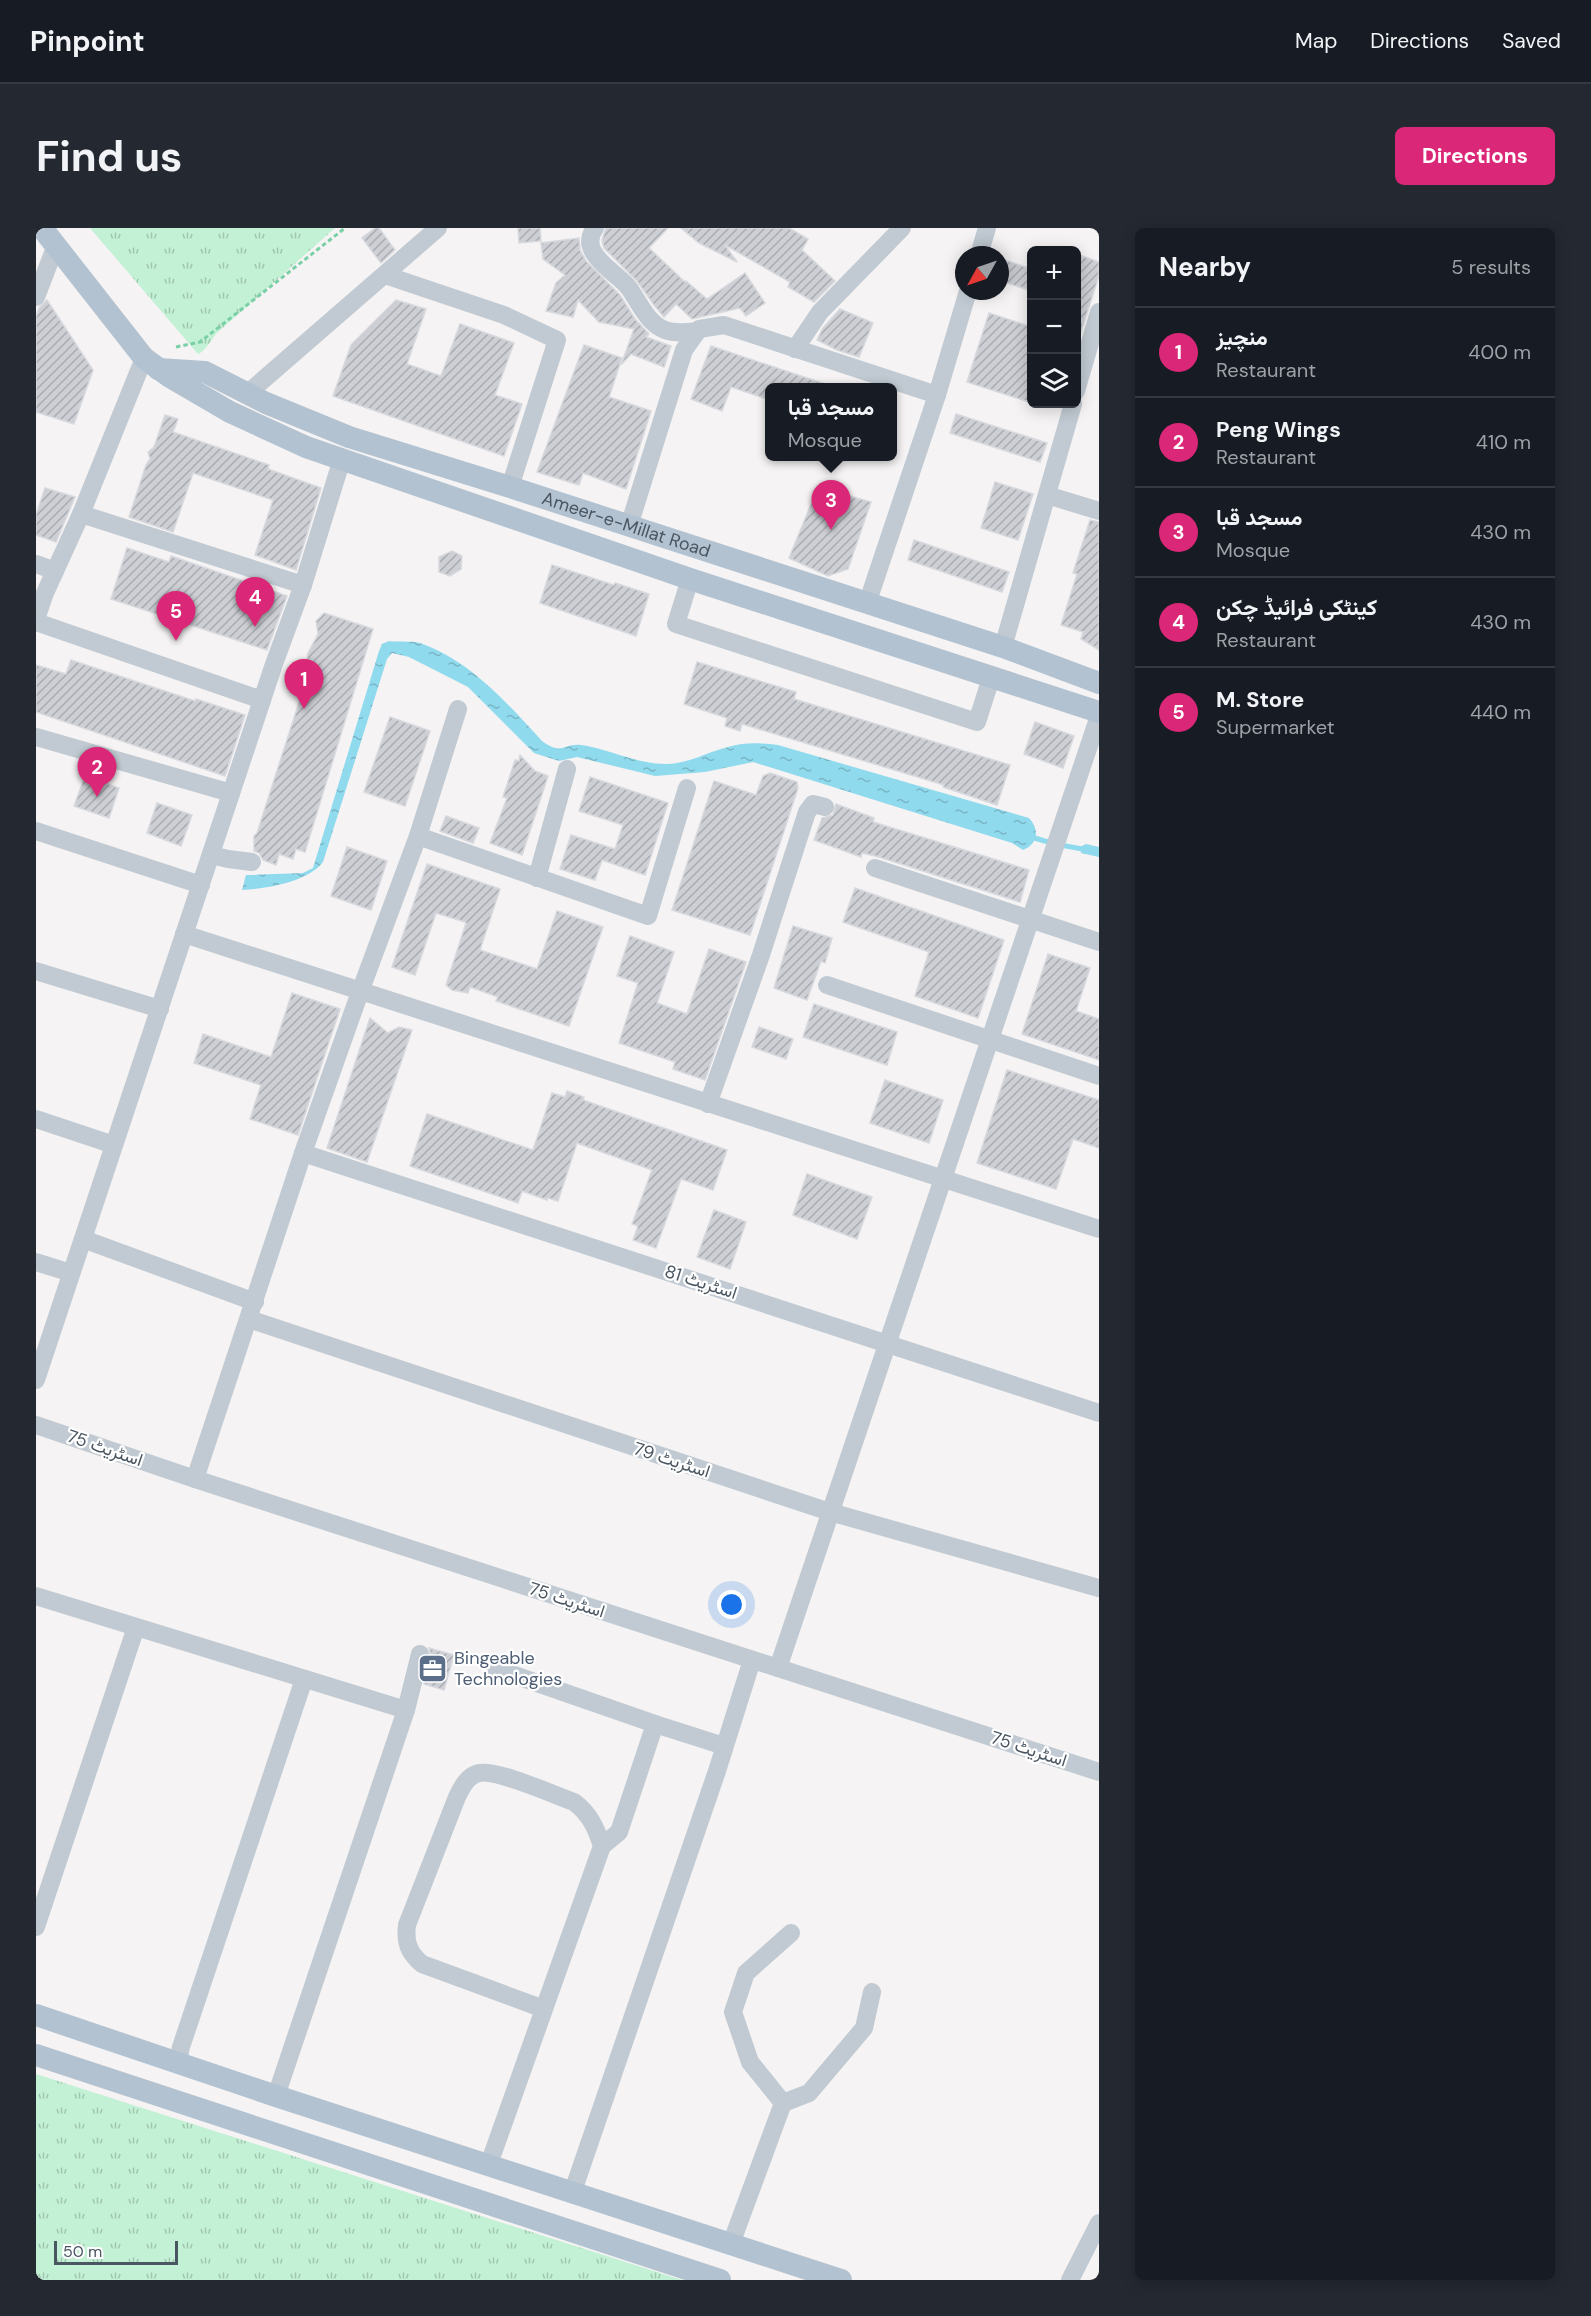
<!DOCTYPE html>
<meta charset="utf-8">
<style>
body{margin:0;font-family:"DM Sans",Vazirmatn,sans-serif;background:#242831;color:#f1f3f6}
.controls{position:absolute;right:18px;top:18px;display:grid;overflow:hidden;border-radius:9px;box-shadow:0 3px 15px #0003}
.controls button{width:54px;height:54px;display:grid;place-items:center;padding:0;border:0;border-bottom:2px solid #363941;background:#171b24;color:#f1f3f6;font:30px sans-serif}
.compass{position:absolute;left:919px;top:18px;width:54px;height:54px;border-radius:50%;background:#171b24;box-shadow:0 3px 15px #0003;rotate:230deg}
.scale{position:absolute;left:18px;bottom:15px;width:124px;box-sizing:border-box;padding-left:6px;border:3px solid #4a5661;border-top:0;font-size:16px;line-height:21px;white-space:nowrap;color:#4a5661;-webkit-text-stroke:4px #fff;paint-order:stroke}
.you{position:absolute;left:696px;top:1377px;width:21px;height:21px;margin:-15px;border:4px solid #fff;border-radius:50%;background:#1a73e8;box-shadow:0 0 0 9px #1a73e833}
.badge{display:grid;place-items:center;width:39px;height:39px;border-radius:50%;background:#db2777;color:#fff;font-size:20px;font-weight:700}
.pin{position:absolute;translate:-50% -50px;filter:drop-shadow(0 2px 3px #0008)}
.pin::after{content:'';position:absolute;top:32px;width:21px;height:18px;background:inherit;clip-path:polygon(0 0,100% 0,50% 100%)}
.popup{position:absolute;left:729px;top:155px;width:132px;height:78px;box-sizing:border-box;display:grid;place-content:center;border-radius:9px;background:#171b24;filter:drop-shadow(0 2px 4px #0005);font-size:20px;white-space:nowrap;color:#9ea1a6}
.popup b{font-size:22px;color:#f1f3f6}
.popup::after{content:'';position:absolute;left:50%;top:100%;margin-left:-12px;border:12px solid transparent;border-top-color:#171b24}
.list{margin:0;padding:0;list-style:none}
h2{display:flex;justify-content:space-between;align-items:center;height:78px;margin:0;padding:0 24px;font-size:26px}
h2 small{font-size:20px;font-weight:400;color:#9ea1a6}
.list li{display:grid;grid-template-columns:39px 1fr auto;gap:18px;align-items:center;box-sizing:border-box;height:90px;padding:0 24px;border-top:2px solid #363941}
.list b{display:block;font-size:22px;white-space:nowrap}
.list p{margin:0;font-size:20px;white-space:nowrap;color:#9ea1a6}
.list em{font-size:20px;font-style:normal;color:#9ea1a6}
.icon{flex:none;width:33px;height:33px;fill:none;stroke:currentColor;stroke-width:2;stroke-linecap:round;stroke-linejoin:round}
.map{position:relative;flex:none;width:1063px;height:2052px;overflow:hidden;border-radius:9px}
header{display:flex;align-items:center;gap:36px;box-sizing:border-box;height:84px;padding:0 30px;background:#171b24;border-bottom:2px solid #363941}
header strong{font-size:28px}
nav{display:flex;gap:33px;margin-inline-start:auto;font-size:21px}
.intro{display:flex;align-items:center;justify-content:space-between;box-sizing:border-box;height:144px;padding:0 36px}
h1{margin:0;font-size:42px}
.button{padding:15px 27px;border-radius:9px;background:#db2777;color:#fff;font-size:21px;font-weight:700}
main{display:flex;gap:36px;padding:0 36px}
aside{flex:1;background:#171b24;border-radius:9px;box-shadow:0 3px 15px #0003}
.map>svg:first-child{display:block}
</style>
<header>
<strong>Pinpoint</strong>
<nav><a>Map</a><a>Directions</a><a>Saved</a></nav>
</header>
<div class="intro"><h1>Find us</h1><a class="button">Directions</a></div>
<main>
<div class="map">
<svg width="1063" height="2052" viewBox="0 0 1063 2052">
<defs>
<pattern id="grass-tufts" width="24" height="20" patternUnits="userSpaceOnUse" patternTransform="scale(1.5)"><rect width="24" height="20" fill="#c3f1d5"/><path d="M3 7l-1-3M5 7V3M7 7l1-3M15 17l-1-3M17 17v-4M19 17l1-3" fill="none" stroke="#a0c6b0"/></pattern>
<pattern id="water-ripples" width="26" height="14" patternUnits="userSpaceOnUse" patternTransform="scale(1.5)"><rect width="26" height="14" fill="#90daee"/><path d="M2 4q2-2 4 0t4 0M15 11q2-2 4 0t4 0" fill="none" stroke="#78b4c4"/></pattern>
<pattern id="building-hatch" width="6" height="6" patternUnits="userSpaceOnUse" patternTransform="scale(1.5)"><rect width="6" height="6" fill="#cdcfd5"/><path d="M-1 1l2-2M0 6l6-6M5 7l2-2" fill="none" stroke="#a8abb0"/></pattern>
</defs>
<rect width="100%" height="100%" fill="#f5f3f3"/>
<g fill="url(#grass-tufts)">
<path d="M54,0H299L182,104C175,111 170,123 162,126Z"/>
<polygon points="0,1846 646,2052 0,2052"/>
</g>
<g fill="url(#water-ripples)">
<path d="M353,413C360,414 380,413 384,415C435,433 471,475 506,513C526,528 528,515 545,517C574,521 600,536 630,536C652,536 671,524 692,519C709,514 725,515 742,517L993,590C1004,602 1002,616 987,622L976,615L717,534L669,544L619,548L541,529L523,533L498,525L432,459L373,429L356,425L351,431L287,634C272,654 229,661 206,662L210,647L267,645L277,640L343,423L346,416Z"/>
<polygon points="1050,616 1063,619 1063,629 1045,625 1044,619"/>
</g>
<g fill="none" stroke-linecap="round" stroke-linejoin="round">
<polyline stroke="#90daee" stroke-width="5" points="995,609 1019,616 1063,624"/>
</g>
<g fill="url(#building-hatch)" stroke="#d7d9de" stroke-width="1.5">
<polygon points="339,0 343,0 359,22 345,35 326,10"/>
<polygon points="482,0 504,0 505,13 483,15"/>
<polygon points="570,0 632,0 613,20 649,54 650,53 671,71 709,45 729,75 710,88 704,80 656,91 640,76 628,89 618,77 601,53 568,20 566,12"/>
<polygon points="645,0 753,0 772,11 766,22 799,53 778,74 752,59 754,54 689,17 701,34 663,15"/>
<polygon points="543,10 544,22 550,33 584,67 599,91 613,106 610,109 635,118 628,139 595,126 585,137 598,101 563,94 542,72 537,89 510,83 520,55 529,47 507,31 505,15"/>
<polygon points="1041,26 1063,34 1063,48 1043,109 1041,108"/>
<polygon points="971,33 996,41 996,63 965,53"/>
<polygon points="11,72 57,142 38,196 0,184 0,89 3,80"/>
<polygon points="360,72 390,81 371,136 405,148 424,96 478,115 459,167 486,176 468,228 297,168 315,117"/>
<polygon points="804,81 837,95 823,129 801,122 781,112 787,100"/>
<polygon points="953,85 996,99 996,175 931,154"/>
<polygon points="548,117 586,130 573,169 615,183 590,261 547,245 543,257 501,244"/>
<polygon points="675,118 792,157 791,159 734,159 734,172 695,159 686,183 655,171"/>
<polygon points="920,186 1011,215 1004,234 914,205"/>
<polygon points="129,187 142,191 137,204 233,237 232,241 285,260 260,342 219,327 237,272 157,245 137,304 93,289 110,237 114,231 112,224 118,219"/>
<polygon points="959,254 997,266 982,312 945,300"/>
<polygon points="782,259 835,274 812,341 792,348 753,330"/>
<polygon points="9,260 39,269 20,314 0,307 0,287"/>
<polygon points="1054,292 1063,294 1063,422 1045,411 1047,404 1025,397 1041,346 1037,345"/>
<polygon points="878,312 973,344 966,364 872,332"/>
<polygon points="91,320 133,334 135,328 251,368 231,422 75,371"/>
<polygon points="416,323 426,328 425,341 414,348 403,344 403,329"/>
<polygon points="516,337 578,357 579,355 613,366 600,408 504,375"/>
<polygon points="288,385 337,401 269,624 260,621 257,631 243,626 240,637 227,632 223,625 218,623 218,608 221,605 266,465 272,425 282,406 280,393"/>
<polygon points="35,432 159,473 160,471 209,487 189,548 0,484 0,437 30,446"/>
<polygon points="661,434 760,464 758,471 974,537 961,577 907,559 908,557 706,496 704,503 689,498 691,490 648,476"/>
<polygon points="354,489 394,503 369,578 328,564"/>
<polygon points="999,494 1038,508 1027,540 988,526"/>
<polygon points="484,527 499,543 512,548 486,627 454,615 471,570 467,569 479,532 483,533"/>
<polygon points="734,545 761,554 762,560 714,707 636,682 678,553 720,567 727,548"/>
<polygon points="49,548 83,560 73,590 38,578"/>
<polygon points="554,549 632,575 609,647 566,632 559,652 524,641 535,607 579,621 587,597 543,583"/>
<polygon points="121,575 156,587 145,618 111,605"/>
<polygon points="800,576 838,590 837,594 993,642 984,674 843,629 826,625 825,629 778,612 786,590 797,587"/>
<polygon points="410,588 443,600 437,615 404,603"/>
<polygon points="311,619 351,633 335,682 295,668"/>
<polygon points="391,636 464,661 444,722 501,741 521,683 567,699 533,798 460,773 462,769 434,759 432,765 416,762 410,757 430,695 429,694 400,685 379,747 356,739"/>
<polygon points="819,660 968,712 942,790 879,768 893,724 807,694"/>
<polygon points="757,698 796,710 789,735 785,733 771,772 738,760"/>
<polygon points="594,708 638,724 621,775 651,786 673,721 710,734 669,852 637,841 639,834 583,815 602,755 581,748"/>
<polygon points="1012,726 1054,740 1040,783 1063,791 1063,832 986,806"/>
<polygon points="256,765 304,781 262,907 214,891 225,857 158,835 167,806 235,829"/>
<polygon points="778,776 861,804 851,837 767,809"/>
<polygon points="334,790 352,805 363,799 376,802 331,934 291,920"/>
<polygon points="723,799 757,811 750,831 716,819"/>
<polygon points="971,842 1063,872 1063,920 1037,911 1020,961 941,935"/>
<polygon points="849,852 907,872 893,915 834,895"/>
<polygon points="531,863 548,869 547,872 691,922 677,962 645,951 620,1020 597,1012 602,998 596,996 616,942 541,915 522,973 512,970 511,972 486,963 482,975 374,938 391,886 497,922 516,865 529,869"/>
<polygon points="771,946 836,969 821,1011 757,987"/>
<polygon points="678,982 710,994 694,1041 661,1029"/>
<polygon points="393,1420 418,1427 408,1462 388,1456 395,1429"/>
</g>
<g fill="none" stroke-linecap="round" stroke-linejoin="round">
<polyline stroke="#7ad0a6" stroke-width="3" stroke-dasharray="4.5 3" stroke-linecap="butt" points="140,119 164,114 309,0"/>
<g stroke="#c1cad2" stroke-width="18">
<path d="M559,0C540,25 582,45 593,60C603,74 612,96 629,102C640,106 652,104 662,103"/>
<polyline points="943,27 951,0"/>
<polyline points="349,47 468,87 521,112 474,259"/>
<polyline points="0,69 20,17"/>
<polyline points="759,121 784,84 866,0"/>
<polyline points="1040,163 1063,84"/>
<polyline points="212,165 402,0"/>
<polyline points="1011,267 1063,283"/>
<polyline points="45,286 267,357"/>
<polyline points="593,298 648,122 663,101 688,97 901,167"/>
<polyline points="0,336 19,343"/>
<polyline points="654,351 640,396 941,494 955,450"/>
<polyline points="831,376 901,167 932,63"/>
<polyline points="0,391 9,365 45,286 108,130"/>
<polyline points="0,394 226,472"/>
<polyline points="967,419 1037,176"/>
<polyline points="0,509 195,565"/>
<polyline points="0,603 165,657"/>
<polyline points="382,608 612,688 651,560"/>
<polyline points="175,627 192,631 216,634 200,632"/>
<polyline points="839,640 1063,714"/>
<polyline points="501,650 531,541"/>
<polyline points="148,706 1063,1001"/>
<polyline points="0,743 124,781"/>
<polyline points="791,757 1063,848"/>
<polyline points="672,876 725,727 771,584 777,576 789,579"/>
<polyline points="0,891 78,917"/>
<polyline points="267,925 1063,1185"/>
<polyline points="47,1011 219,1074"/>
<polyline points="0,1034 35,1045"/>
<polyline points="213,1091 794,1284 1063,1360"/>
<polyline points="0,1152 238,436 267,357 306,231"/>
<polyline points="0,1197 159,1251 1063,1544"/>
<polyline points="159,1251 267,925 324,764 382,608 422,481"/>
<polyline points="0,1368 370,1482"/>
<polyline points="458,1440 619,1496"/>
<polyline points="742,1440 1063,488"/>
<polyline points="566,1618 583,1604 619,1496 688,1518"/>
<polyline points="0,1699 100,1399"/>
<polyline points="142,1834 145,1819 268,1451"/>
<polyline points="240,1868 370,1482 384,1426"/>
<polyline points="747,1875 714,1834 697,1784 710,1745 755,1705"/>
<path d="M453,1936L566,1618C560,1600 554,1586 538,1574C518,1567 461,1541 443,1545C431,1548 426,1559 421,1569L371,1697C369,1714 372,1724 386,1736L508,1781"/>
<polyline points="537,1963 681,1543 716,1432"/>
<polyline points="695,2016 747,1875 773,1865 828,1800 836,1764"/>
<polyline points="1034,2052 1063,1995"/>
</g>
<g stroke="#b3c2d1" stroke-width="22">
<polyline points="6,0 108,130 134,149 194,184 270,219 654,351 1063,484"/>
<path id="s1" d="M122,141L169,144L230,175L313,209L474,259L967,419L1063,455"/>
<polyline points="0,1787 240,1868 805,2052"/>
<polyline points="0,1827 684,2052"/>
</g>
</g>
<defs>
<symbol id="office-square" viewBox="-11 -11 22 22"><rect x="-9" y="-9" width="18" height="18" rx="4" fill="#5c6f8a" stroke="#fff"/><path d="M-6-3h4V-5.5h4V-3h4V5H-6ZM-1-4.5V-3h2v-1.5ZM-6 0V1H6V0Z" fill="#fff"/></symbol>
</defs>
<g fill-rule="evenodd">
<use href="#office-square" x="380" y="1424" width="33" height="33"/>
</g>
<g text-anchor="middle" stroke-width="4.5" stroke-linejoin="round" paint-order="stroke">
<g font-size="18" fill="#4a5661" stroke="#fff">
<text dy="6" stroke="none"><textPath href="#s1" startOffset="496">Ameer-e-Millat Road</textPath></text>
<text transform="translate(665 1054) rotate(18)" y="6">اسٹریٹ 81</text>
<text transform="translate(69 1220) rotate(19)" y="6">اسٹریٹ 75</text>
<text transform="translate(636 1232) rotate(18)" y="6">اسٹریٹ 79</text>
<text transform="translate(531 1372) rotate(18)" y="6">اسٹریٹ 75</text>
<text transform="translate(993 1521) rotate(18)" y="6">اسٹریٹ 75</text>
</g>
<g font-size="18" fill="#4e5e75" stroke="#fff" text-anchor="start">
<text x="418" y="1436">Bingeable<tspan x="418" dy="21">Technologies</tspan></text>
</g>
</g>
</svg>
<div class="controls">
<button>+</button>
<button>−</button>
<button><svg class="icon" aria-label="layers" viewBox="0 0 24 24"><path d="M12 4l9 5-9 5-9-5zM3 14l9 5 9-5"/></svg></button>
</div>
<svg class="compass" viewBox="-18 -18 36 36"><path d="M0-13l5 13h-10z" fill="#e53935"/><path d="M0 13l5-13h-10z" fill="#9ea1a6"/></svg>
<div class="scale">50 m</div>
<div class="you"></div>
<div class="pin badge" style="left:268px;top:481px">1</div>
<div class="pin badge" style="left:61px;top:569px">2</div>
<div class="pin badge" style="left:795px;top:302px">3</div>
<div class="popup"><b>مسجد قبا</b>Mosque</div>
<div class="pin badge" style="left:219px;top:399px">4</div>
<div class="pin badge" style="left:140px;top:413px">5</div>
</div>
<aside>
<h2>Nearby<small>5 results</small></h2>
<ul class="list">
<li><span class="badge">1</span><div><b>منچیز</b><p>Restaurant</p></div><em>400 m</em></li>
<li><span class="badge">2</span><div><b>Peng Wings</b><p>Restaurant</p></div><em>410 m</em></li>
<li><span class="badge">3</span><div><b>مسجد قبا</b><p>Mosque</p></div><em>430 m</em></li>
<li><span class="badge">4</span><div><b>کینٹکی فرائیڈ چکن</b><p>Restaurant</p></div><em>430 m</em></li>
<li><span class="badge">5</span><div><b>M. Store</b><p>Supermarket</p></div><em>440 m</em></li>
</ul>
</aside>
</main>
